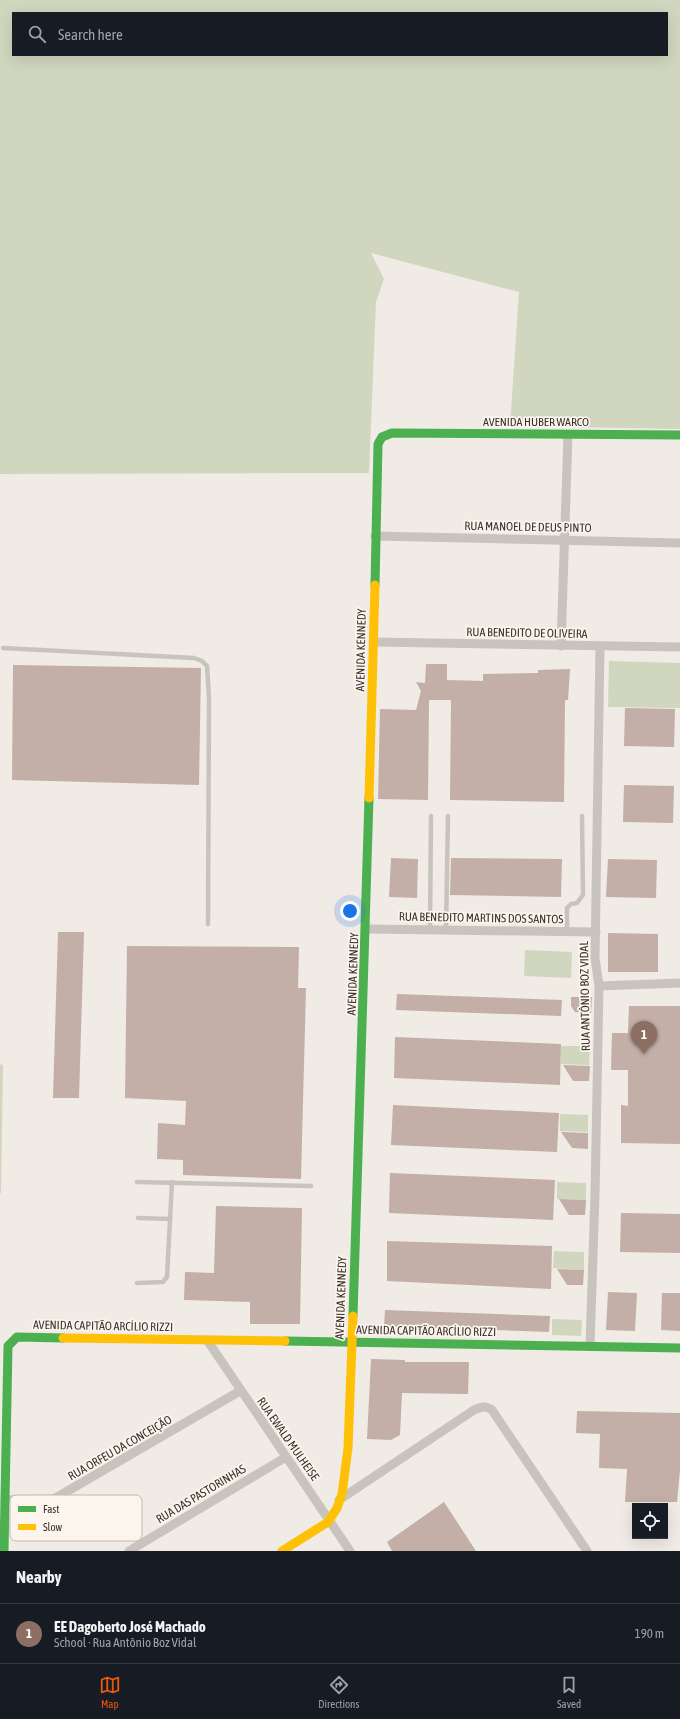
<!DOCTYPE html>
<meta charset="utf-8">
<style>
body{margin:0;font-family:"Asap Condensed",sans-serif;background:#20242c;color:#f1f3f6}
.controls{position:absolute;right:12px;bottom:12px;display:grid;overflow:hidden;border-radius:0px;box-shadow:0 4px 16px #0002}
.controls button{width:36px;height:36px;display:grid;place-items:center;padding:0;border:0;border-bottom:1px solid #363941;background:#171b24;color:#f1f3f6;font:20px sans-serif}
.you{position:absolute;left:350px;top:911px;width:14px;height:14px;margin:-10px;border:3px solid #fff;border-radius:50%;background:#1a73e8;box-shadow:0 0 0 6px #1a73e833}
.badge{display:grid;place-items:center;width:26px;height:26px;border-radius:50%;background:#ea580c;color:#fff;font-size:13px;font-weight:700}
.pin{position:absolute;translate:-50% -33px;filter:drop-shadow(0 1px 2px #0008)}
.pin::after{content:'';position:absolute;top:21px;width:14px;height:12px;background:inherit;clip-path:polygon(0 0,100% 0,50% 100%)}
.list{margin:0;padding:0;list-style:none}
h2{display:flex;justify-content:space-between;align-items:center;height:52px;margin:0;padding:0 16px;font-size:17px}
h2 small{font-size:13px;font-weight:400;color:#9ea1a6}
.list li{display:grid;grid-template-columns:26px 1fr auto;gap:12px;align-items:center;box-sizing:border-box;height:60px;padding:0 16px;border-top:1px solid #363941}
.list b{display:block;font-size:15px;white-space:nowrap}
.list p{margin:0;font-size:13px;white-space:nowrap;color:#9ea1a6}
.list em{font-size:13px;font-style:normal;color:#9ea1a6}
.icon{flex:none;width:22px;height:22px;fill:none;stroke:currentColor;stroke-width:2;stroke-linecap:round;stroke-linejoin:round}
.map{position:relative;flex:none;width:680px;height:1551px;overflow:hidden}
.search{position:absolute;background:#171b24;box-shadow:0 4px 16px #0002;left:12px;right:12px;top:12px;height:44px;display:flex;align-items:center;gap:10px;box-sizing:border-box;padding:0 14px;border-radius:0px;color:#9ea1a6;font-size:15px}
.sheet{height:112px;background:#171b24}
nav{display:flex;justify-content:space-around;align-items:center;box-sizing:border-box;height:56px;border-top:1px solid #363941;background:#171b24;font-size:11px;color:#9ea1a6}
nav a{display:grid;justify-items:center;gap:2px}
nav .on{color:#ea580c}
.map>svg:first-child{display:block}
</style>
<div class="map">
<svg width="680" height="1551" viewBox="0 0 680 1551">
<rect width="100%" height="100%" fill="#f0ebe5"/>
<g fill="#d1d6bf" fill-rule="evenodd">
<path d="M0,0H680V429L510,426L519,292L371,253L384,279L376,302L369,473L0,474ZM13,13H667V55H13Z"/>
<polygon points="609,661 680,663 680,708 608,707"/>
<polygon points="525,950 572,952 571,978 524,976"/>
<polygon points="561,1046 590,1046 589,1065 561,1064"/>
<polygon points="0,1064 3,1065 1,1193 0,1193"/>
<polygon points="560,1114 588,1115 588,1132 560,1131"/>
<polygon points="557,1182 586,1183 586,1200 557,1199"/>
<polygon points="554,1251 584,1252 584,1270 553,1268"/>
<polygon points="552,1319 582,1320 581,1336 552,1335"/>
</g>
<g fill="#c3afa7">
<polygon points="426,664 447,664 447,680 483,681 483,674 538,673 538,670 570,669 568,700 565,700 564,802 450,800 451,700 429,700 428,800 378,799 380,709 416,710 421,691 416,682 425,683"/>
<polygon points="13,665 201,668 199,785 12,780"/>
<polygon points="625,708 675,709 674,747 624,746"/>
<polygon points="624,785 674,786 673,823 623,822"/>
<polygon points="391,858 418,859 417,898 389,897"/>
<polygon points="451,858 562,859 561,897 450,895"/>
<polygon points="608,859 657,860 656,898 606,897"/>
<polygon points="58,932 84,932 79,1098 53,1098"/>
<polygon points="608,933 658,934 658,972 608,972"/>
<polygon points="127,946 299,947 298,988 306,988 301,1179 183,1175 183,1160 157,1159 158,1123 185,1125 186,1101 125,1098"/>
<polygon points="397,994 562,1000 561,1016 396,1010"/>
<polygon points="571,997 592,997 591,1014 575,1012 571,1006"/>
<polygon points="629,1006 680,1006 680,1144 621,1143 621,1105 628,1106 628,1070 611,1070 612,1033 628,1033"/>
<polygon points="395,1037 561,1044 560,1085 394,1078"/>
<polygon points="563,1065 590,1066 589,1081 573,1081"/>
<polygon points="393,1105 559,1113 557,1152 391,1145"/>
<polygon points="561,1132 588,1133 588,1149 572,1148"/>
<polygon points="390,1173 555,1180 553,1220 389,1213"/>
<polygon points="559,1199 586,1200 585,1215 569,1215"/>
<polygon points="216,1206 302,1208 300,1324 250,1324 250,1302 184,1300 185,1272 214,1273"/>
<polygon points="621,1213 680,1214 680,1253 620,1252"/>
<polygon points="387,1241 552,1246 551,1289 387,1281"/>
<polygon points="557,1269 584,1270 583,1285 567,1285"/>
<polygon points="608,1292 637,1293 635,1331 606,1330"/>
<polygon points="662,1293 680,1293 680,1331 661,1330"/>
<polygon points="385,1310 550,1316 549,1332 384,1326"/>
<polygon points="371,1359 405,1360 405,1362 469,1362 468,1394 402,1393 400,1435 391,1440 367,1439"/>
<polygon points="577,1411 680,1413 680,1470 677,1502 625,1502 627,1469 599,1468 600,1434 576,1433"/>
<polygon points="444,1502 476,1551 392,1551 387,1542"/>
</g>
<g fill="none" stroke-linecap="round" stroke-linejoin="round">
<g stroke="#c9c3be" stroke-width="4.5">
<polyline points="3,648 194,658 202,661 207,666 209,698 208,924"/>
<polyline points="446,928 448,816"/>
<polyline points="430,929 431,816"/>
<polyline points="567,931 567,908 571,904 577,903 583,895 582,816"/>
<polyline points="137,1182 311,1186"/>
<polyline points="138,1218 170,1219"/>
<polyline points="137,1283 163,1282 167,1277 172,1182"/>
</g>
<g stroke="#c9c3be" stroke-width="9">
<polyline points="375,536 680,543"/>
<polyline points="374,642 680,647"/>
<polyline points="561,646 568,434"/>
<polyline points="366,929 596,932"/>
<polyline points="599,986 680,983"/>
<polyline points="207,1340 350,1551"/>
<polyline points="590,1346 595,1195 599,986 595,958 600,646"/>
<polyline points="5,1500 53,1499 59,1496 240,1391"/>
<path d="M339,1500L474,1410C481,1407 485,1405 492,1410L587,1551"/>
<polyline points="129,1551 286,1457"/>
</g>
<g stroke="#4caf50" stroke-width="9">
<polyline points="375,585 378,444 382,437 392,433 680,435"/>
<polyline points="353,1316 369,798"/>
<polyline points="285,1341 680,1348"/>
<polyline points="4,1551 8,1346 17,1337 63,1338"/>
</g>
<g stroke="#ffc107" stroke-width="9">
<polyline points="369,798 375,585"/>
<polyline points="63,1338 285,1341"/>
<polyline points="282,1551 328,1522 337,1508 342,1494 348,1448 353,1316"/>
</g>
</g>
<g text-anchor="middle" stroke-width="3.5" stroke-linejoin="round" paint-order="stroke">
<g font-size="12" fill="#3b302b" stroke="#fbf5ee">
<text x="536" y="426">AVENIDA HUBER WARCO</text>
<text transform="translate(528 527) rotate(1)" y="4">RUA MANOEL DE DEUS PINTO</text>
<text transform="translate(527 633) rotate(1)" y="4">RUA BENEDITO DE OLIVEIRA</text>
<text transform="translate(361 650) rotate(-89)" y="4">AVENIDA KENNEDY</text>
<text transform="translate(481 918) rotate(1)" y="4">RUA BENEDITO MARTINS DOS SANTOS</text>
<text transform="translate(353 974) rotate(-88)" y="4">AVENIDA KENNEDY</text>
<text transform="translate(585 996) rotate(-91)" y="4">RUA ANTÔNIO BOZ VIDAL</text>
<text transform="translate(341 1298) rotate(-88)" y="4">AVENIDA KENNEDY</text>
<text transform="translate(103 1326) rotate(1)" y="4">AVENIDA CAPITÃO ARCÍLIO RIZZI</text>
<text transform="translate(426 1331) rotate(1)" y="4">AVENIDA CAPITÃO ARCÍLIO RIZZI</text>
<text transform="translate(288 1439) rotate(55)" y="4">RUA EWALD MULHEISE</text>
<text transform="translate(120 1448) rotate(-30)" y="4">RUA ORFEU DA CONCEIÇÃO</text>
<text transform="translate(201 1494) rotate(-31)" y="4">RUA DAS PASTORINHAS</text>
</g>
</g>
<rect x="10" y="1495" width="132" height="46" rx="6" fill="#fbf5ee" stroke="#c1bab4" stroke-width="1"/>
<rect x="18" y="1506" width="18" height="6" fill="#4caf50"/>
<rect x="18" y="1524" width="18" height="6" fill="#ffc107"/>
<g font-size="11" fill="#3b302b">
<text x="43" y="1513">Fast</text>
<text x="43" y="1531">Slow</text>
</g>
</svg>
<div class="controls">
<button><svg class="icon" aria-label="locate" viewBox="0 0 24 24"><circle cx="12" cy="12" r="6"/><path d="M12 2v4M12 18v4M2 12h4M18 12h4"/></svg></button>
</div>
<div class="you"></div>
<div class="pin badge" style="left:644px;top:1054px;background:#8d6e63">1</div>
<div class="search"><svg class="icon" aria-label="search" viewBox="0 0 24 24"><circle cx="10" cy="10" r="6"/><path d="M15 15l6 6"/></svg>Search here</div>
</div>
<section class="sheet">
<h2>Nearby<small></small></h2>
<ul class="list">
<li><span class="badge" style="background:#8d6e63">1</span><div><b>EE Dagoberto José Machado</b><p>School · Rua Antônio Boz Vidal</p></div><em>190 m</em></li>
</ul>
</section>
<nav>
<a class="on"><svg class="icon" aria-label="map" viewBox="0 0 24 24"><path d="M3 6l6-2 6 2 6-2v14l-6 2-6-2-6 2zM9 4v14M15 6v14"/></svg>Map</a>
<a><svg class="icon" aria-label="directions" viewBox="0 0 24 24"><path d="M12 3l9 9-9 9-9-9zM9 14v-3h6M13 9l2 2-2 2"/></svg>Directions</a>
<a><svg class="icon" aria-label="saved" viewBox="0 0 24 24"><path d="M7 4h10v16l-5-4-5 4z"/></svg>Saved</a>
</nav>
